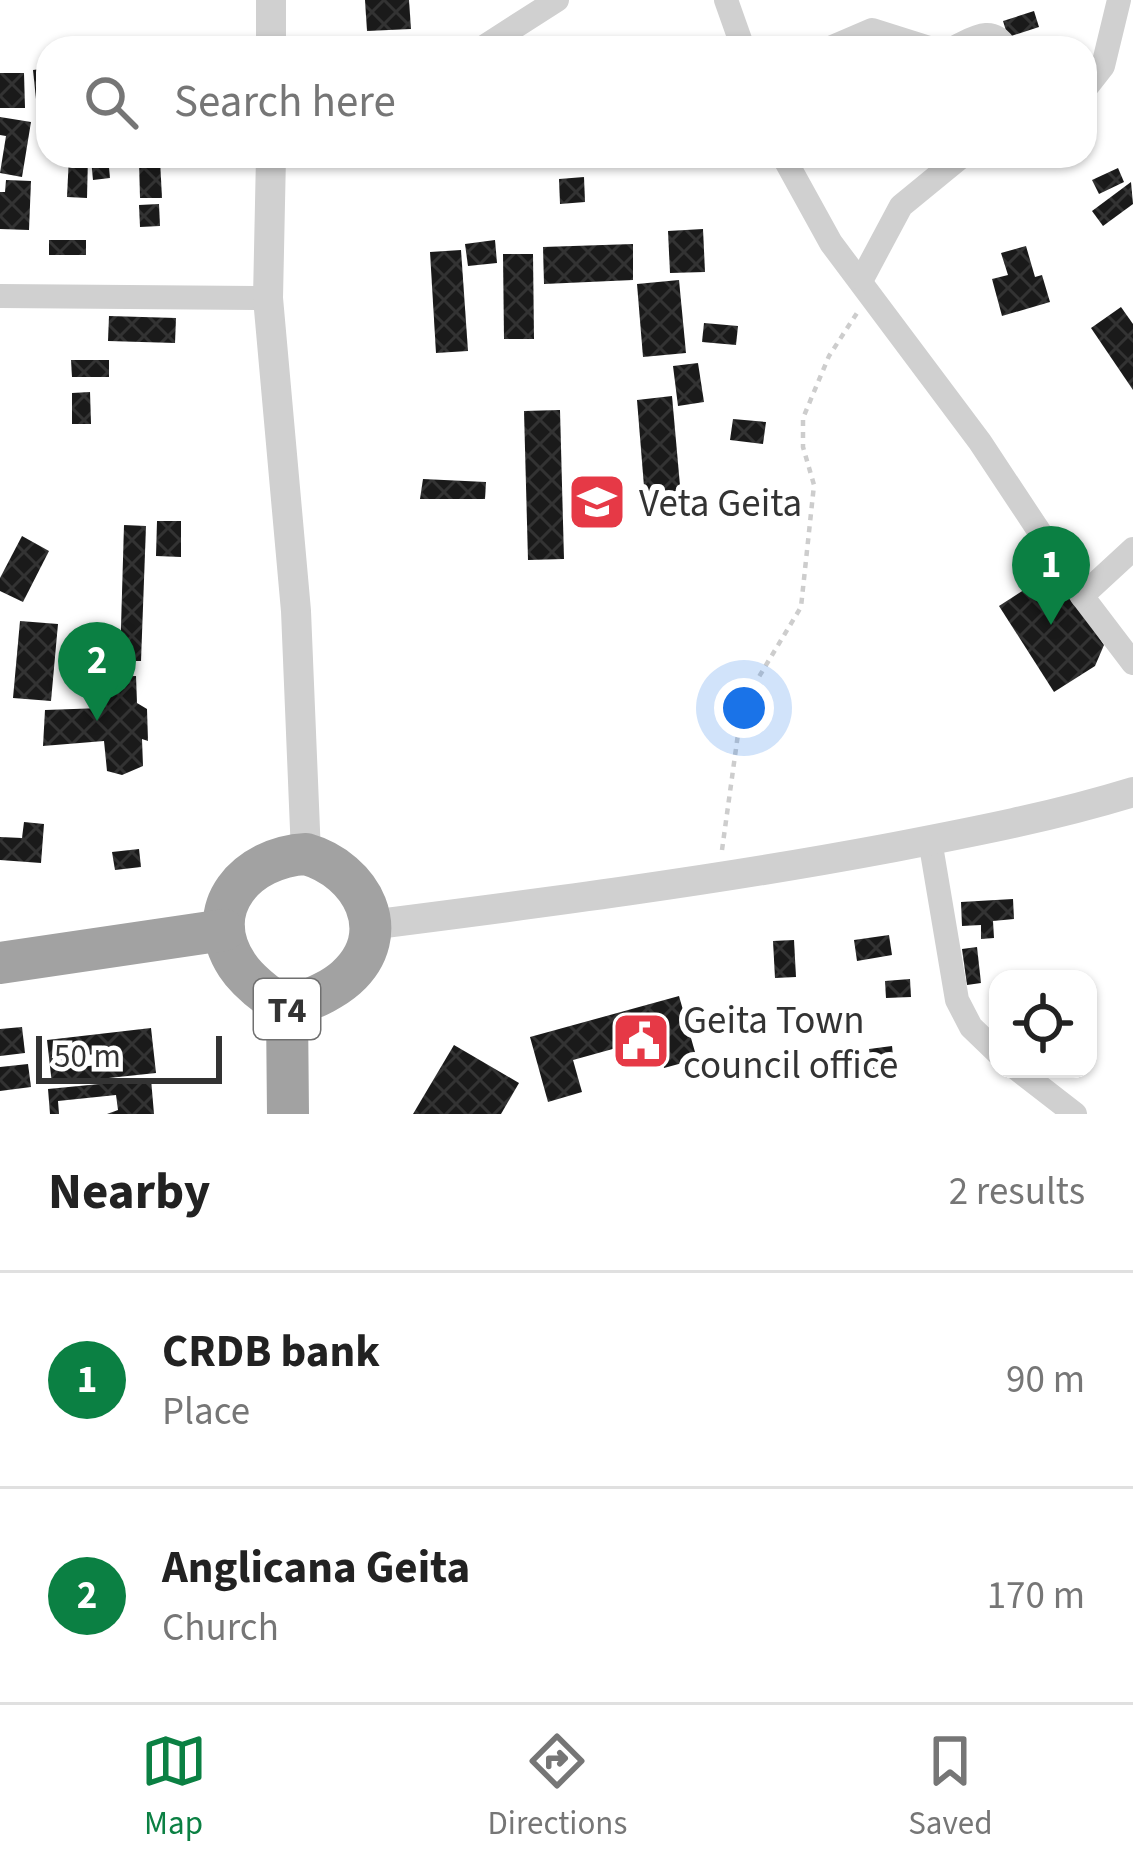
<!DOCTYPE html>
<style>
body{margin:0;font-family:"Source Sans 3",sans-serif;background:#f6f6f6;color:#222}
.controls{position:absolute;right:36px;bottom:36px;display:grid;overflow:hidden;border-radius:24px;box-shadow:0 3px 9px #0004}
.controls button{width:108px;height:108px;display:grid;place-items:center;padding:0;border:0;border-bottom:3px solid #e0e0e0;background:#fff;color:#222;font:60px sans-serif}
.scale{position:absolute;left:36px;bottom:30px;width:186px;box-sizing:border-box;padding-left:12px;border:6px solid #333;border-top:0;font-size:33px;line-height:42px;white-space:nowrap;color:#333;-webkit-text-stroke:9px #fff;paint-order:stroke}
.you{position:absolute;left:744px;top:708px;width:42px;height:42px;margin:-30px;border:9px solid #fff;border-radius:50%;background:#1a73e8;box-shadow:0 0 0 18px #1a73e833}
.badge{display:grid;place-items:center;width:78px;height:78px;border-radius:50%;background:#0b8043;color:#fff;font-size:39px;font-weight:700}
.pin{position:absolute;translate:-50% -99px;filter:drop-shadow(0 3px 6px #0008)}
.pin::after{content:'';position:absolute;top:63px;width:42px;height:36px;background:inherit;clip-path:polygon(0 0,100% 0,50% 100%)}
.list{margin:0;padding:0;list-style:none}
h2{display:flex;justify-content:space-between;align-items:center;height:156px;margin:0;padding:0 48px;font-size:51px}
h2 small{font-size:39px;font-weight:400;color:#767676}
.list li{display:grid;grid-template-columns:78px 1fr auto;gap:36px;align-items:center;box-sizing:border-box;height:216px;padding:0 48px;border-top:3px solid #e0e0e0}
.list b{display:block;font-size:45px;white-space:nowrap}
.list p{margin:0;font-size:39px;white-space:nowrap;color:#767676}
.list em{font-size:39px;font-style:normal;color:#767676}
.icon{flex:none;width:66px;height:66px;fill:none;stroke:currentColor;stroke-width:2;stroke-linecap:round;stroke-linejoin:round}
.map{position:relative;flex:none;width:1133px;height:1114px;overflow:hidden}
.search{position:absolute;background:#fff;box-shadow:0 3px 9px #0004;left:36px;right:36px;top:36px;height:132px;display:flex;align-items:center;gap:30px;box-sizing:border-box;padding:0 42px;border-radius:36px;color:#767676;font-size:45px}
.sheet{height:588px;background:#fff}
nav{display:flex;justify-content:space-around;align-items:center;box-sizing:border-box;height:168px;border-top:3px solid #e0e0e0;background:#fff;font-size:33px;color:#767676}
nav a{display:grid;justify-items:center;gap:6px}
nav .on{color:#0b8043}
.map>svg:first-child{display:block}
</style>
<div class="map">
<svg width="1133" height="1114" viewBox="0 0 1133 1114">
<defs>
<pattern id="building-cross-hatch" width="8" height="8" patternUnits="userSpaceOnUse" patternTransform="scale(3)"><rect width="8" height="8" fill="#1a1a1a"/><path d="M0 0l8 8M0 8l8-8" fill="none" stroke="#333"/></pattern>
</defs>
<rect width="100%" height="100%" fill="#fff"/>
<g fill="url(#building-cross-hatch)" fill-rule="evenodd">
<polygon points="365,0 409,0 411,29 367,31"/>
<polygon points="1034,11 1039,27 1008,37 1003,21"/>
<polygon points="48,68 48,98 36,99 33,70"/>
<polygon points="0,73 24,73 25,108 0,108"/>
<polygon points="0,117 31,122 22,177 0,173 6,136 0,135"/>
<polygon points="69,156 88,156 87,198 67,197"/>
<polygon points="108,157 110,178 93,180 91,159"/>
<polygon points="160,160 162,198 140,198 139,161"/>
<polygon points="1118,168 1124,182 1099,194 1092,180"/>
<polygon points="584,177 585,202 560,204 559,179"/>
<polygon points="6,180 31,181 29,230 0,229 0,192 5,192"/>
<polygon points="1131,182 1133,204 1103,226 1092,211"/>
<polygon points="159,204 160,226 140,227 139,205"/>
<polygon points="703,229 705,272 670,273 668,231"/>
<rect x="49" y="240" width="37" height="15"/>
<polygon points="495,240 497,263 468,266 465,244"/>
<polygon points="633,244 633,280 544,284 543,247"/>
<polygon points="1026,246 1035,277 1042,275 1050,302 1002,316 992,279 1008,275 1001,253"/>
<polygon points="461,250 468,351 436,353 430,252"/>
<polygon points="503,254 533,254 534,339 504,339"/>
<polygon points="679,280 686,353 643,357 637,284"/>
<polygon points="1121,307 1133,324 1133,390 1091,328"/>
<polygon points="109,316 176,318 175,343 108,341"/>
<polygon points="704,323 738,326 736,345 702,342"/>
<polygon points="71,360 109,360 109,377 72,377"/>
<polygon points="698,363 704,402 678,406 673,366"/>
<polygon points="90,392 91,424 72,424 72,393"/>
<polygon points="672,396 682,508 646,511 637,400"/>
<polygon points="560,410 564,559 528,560 524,411"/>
<polygon points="733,419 766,422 763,444 730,440"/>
<polygon points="423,479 486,482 485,499 420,499"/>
<polygon points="157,521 181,521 181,557 156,556"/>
<polygon points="124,525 146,526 141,661 120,661"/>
<polygon points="22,536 49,551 23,602 0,591 0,578"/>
<polygon points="1055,570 1104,645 1095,666 1054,692 999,606"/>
<polygon points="20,621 58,624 51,701 13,698"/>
<polygon points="136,676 137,703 147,709 148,741 142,739 143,766 122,775 107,771 104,741 43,746 45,710 102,708 102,677"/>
<polygon points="24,822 44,824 41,863 0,860 0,837 22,838"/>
<polygon points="139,849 141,867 115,870 112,852"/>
<polygon points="1013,899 1014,919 993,921 994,938 981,939 981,925 962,926 961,902"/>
<polygon points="889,935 892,955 857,961 854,940"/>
<polygon points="794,940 796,977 775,978 773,941"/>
<polygon points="977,947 981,983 967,985 962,949"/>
<polygon points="910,979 911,997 886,998 885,981"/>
<polygon points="679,996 697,1059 664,1068 656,1037 573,1060 582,1092 548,1102 530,1037"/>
<polygon points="22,1027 25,1053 0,1056 0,1029"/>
<path d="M151,1028L156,1073L52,1084L47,1040ZM112,1052L114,1063L63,1069L62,1058Z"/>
<polygon points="454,1045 519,1083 501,1114 413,1114"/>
<polygon points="892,1046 895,1073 872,1075 869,1049"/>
<polygon points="28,1064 31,1087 0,1091 0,1067"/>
<polygon points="151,1079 154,1114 107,1114 118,1110 116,1095 58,1101 59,1114 50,1114 48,1089"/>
</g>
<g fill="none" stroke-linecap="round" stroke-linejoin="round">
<polyline stroke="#cdcdcd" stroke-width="4.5" stroke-dasharray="6 6" stroke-linecap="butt" points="722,850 742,705 801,607 814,485 803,447 803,418 829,356 857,313"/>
<g stroke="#d0d0d0" stroke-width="24">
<polyline points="726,0 743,48"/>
<polyline points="482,48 557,0"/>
<polyline points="830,48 872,30 929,48"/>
<path d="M953,48C973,39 992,24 1006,48"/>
<polyline points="1085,89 1103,66 1119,0"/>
<polyline points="783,156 831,243 980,442 1082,596 1133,663"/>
<polyline points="862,279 901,206 962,156"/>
<polyline points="0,296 268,298"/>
<polyline points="1082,596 1133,549"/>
<polyline points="930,840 957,1000 971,1027 998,1053"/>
<polyline points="1017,1069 1075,1114"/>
</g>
<g stroke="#d0d0d0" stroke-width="30">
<polyline points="271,48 271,0"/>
<polyline points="271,156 268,298 296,611 306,854"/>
<path d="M369,925C542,903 713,881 884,849C967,833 1052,817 1133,792"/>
</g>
<g stroke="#a2a2a2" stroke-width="42">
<path d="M306,854C362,870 396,933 346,978C329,993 307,1000 287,1009C270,998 248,982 237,965C200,908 247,857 306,854Z"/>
<polyline points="0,963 224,930"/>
<polyline points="287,1009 288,1114"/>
</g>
</g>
<defs>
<symbol id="university-square" viewBox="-11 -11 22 22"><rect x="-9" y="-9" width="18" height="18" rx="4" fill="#e63946" stroke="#fff"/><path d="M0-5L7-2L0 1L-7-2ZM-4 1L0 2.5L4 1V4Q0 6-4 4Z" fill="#fff"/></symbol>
<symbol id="civic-square" viewBox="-11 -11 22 22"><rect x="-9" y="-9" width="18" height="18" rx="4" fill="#e63946" stroke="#fff"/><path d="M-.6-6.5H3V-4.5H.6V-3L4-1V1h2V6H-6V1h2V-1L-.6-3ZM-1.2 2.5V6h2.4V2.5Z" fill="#fff"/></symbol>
</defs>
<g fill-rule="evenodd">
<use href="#university-square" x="564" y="469" width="66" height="66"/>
<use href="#civic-square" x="608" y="1008" width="66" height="66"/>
</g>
<g text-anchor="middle" stroke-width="12" stroke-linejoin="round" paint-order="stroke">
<rect fill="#fff" stroke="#707070" stroke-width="3" x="254" y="979" width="66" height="60" rx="9"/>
<g font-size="36" font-weight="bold" fill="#333">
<text x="287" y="1022">T4</text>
</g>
<g font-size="39" fill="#333" stroke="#fff" text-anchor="start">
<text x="639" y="516">Veta Geita</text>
<text x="683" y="1033">Geita Town<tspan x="683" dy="45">council office</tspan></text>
</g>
</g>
</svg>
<div class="controls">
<button><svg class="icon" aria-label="locate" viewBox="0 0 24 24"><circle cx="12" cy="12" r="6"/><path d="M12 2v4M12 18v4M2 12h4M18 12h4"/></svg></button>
</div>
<div class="scale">50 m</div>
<div class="you"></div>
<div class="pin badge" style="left:1051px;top:625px">1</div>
<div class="pin badge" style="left:97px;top:721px">2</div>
<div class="search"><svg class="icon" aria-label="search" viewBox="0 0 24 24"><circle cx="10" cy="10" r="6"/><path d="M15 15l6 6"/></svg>Search here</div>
</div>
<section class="sheet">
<h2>Nearby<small>2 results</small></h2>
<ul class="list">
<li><span class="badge">1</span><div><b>CRDB bank</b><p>Place</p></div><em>90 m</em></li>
<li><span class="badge">2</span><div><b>Anglicana Geita</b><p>Church</p></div><em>170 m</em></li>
</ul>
</section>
<nav>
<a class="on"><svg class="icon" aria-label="map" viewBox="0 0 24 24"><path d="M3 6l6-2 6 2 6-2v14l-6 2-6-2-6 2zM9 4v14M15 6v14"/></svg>Map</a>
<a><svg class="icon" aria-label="directions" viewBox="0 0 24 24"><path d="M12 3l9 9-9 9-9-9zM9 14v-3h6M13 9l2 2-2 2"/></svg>Directions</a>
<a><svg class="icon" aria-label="saved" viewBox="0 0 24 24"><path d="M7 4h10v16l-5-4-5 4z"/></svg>Saved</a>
</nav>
